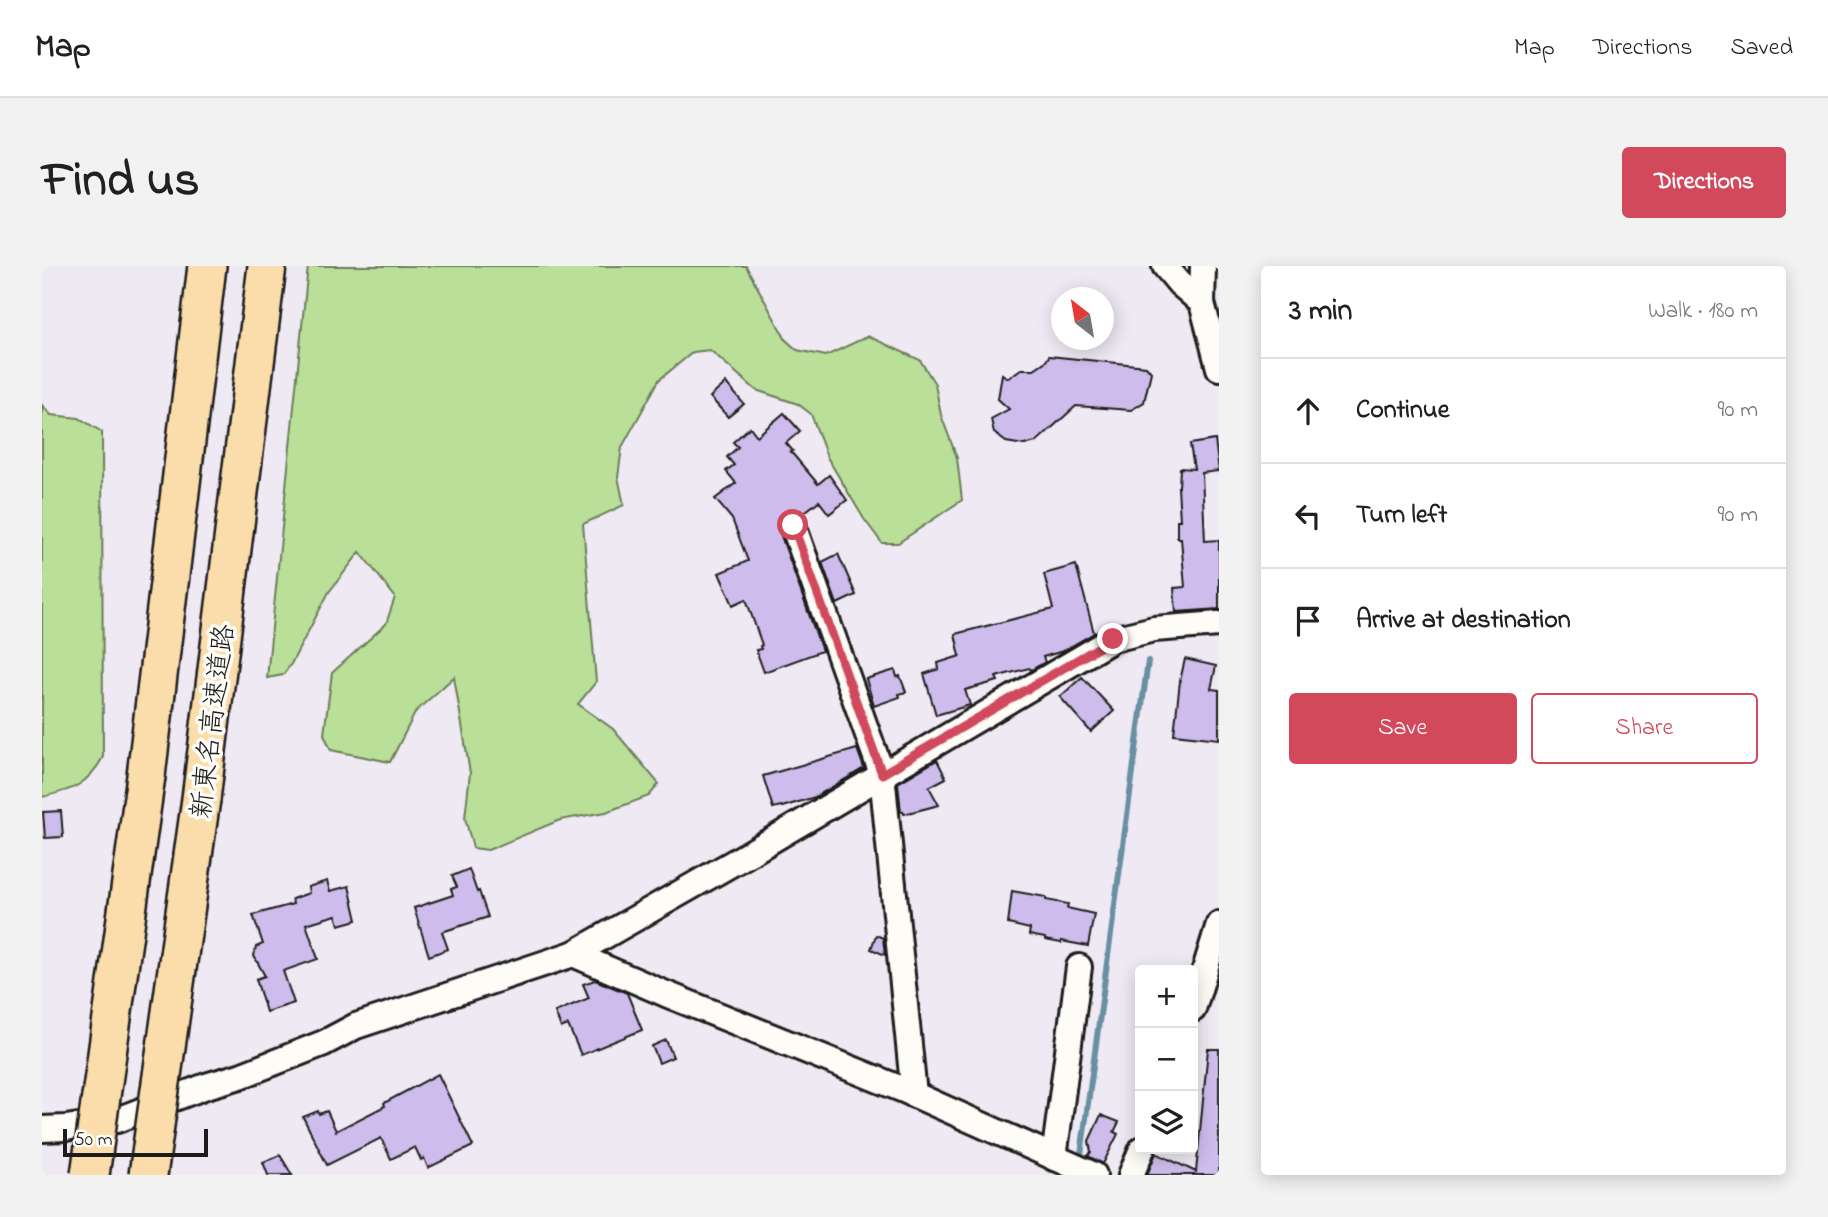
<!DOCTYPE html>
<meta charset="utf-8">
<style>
body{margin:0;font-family:"Indie Flower","Klee One",sans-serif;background:#f2f2f2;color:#202124}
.controls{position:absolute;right:21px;bottom:21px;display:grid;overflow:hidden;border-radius:7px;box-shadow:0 4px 18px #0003}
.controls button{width:63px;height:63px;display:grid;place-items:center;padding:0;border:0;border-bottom:2px solid #e0e0e0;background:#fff;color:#202124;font:35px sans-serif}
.compass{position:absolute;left:1009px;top:21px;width:63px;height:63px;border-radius:50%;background:#fff;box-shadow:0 4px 18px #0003;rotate:329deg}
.scale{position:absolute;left:21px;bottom:18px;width:145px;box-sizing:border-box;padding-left:7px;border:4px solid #1c1c1c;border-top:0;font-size:19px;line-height:24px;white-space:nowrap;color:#1c1c1c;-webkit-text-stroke:5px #fdfcf7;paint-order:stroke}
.stop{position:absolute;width:21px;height:21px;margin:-16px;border:5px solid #d1495b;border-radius:50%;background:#fff}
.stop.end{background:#d1495b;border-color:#fff;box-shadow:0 2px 7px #0008}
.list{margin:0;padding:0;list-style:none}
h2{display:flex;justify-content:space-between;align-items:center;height:91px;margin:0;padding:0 28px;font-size:30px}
h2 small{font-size:23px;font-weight:400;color:#757577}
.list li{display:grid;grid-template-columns:46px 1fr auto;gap:21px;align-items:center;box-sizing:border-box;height:105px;padding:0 28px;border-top:2px solid #e0e0e0}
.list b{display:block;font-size:26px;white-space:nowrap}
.list em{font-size:23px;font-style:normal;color:#757577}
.actions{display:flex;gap:14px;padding:21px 28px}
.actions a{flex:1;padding:16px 0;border:2px solid #d1495b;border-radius:7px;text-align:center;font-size:24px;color:#d1495b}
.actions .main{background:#d1495b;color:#fff}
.icon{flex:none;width:38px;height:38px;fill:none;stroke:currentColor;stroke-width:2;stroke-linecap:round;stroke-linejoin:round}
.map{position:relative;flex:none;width:1177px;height:909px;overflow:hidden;border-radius:7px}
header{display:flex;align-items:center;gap:42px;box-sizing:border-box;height:98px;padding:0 35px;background:#fff;border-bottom:2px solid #e0e0e0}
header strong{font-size:33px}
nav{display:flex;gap:38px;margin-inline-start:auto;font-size:24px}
.intro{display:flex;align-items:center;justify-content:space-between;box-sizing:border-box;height:168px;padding:0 42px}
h1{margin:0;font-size:49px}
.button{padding:18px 32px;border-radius:7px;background:#d1495b;color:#fff;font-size:24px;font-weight:700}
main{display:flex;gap:42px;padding:0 42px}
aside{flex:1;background:#fff;border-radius:7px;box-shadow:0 4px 18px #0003}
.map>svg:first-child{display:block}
</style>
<header>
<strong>Map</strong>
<nav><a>Map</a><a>Directions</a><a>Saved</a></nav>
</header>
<div class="intro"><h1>Find us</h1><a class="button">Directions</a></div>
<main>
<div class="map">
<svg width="1177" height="909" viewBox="0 0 1177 909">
<rect width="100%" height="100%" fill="#efe9f4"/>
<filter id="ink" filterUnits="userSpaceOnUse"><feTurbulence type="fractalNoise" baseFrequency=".0143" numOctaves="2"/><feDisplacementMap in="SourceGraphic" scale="14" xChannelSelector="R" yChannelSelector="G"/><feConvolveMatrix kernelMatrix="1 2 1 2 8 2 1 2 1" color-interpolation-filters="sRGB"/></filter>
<g filter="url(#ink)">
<g fill="#badf99" stroke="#6b7e5a" stroke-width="2">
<polygon points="266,0 704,0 744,74 755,84 784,90 826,70 878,94 893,118 899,149 915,192 920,234 856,277 840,277 822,253 785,191 769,148 756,138 714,124 668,84 651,86 617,114 580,181 576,211 582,239 541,258 554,416 536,438 571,463 617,518 607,530 564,546 518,554 446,584 431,582 423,552 428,507 412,411 374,445 348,496 289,484 282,468 290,407 344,358 353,331 318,286 287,326 249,398 241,409 225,412"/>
<path d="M0,139L9,149L37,152L60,166L61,491C45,520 30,524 0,531Z"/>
</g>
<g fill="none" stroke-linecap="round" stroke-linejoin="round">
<polyline stroke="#678fa2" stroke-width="6" points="1038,896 1106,395"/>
</g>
<g fill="#cebcec" stroke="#1c1c1c" stroke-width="2">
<polygon points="1007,90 1104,100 1109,106 1102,136 1089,144 1034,140 994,176 982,179 964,176 952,167 949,153 967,143 956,133 960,108 966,112 979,103 992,103 1004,95"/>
<polygon points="684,117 702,138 686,151 668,131"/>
<polygon points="742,147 758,165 744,177 751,185 749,186 776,218 787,209 805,234 787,248 777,235 760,248 754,245 747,245 739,250 736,257 737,264 780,385 722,406 714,384 719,383 718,380 720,379 704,333 691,339 677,307 706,295 690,253 673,233 694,217 684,205 692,199 685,191 696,181 691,176 708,161 715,170"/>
<polygon points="1173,174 1177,205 1160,207 1163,275 1177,274 1177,343 1134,346 1132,322 1143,321 1139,272 1135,272 1135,254 1138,254 1136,221 1137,221 1138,202 1152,203 1148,178"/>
<polygon points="796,288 814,329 795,338 780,296"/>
<polygon points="1034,299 1052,367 1021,385 1001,391 1003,396 989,404 987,402 954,411 956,415 923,424 928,439 894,449 882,408 897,403 896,397 918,390 913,368 1011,343 1002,308"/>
<polygon points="1143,393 1174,400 1169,423 1177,424 1177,473 1132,468 1138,415"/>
<polygon points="853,404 855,411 858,410 864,426 857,428 858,431 832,440 824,413"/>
<polygon points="1040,411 1072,445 1049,466 1018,431"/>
<polygon points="815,483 822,502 773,531 740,541 739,540 731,542 721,510"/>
<polygon points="895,494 904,512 887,521 897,539 862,548 861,545 859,546 856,517"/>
<polygon points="19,545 21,571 3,572 1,546"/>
<polygon points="427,603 435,626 437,625 446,651 400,666 406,683 387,690 372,642 411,629 409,623 415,621 410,610"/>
<polygon points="285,615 288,625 307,620 315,654 297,659 294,649 264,658 276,693 241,705 252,737 224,746 214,713 223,710 212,690 214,681 221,678 211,649 251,638 250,633 267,627 266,621"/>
<polygon points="970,625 1004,631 1004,634 1026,638 1025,642 1052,648 1046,680 1019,675 1019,677 1003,674 1003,672 987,669 988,663 966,658"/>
<polygon points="834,669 841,672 843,689 829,683"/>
<polygon points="553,714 585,727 600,764 539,789 526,759 519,762 513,746 547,732 541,718"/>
<polygon points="624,774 631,791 617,797 610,780"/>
<polygon points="1166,783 1177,783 1177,909 1105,909 1114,887 1154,906"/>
<polygon points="396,808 431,880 386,902 382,892 379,894 373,881 349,893 339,872 285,899 261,851 276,845 277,848 285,845 294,865 343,840 342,837"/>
<polygon points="1059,849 1077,856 1072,866 1076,868 1061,898 1046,890 1049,886 1047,875"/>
<polygon points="238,889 250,909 226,909 221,896"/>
</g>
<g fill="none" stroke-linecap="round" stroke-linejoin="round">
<defs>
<g id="minor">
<polyline points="1123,0 1138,18 1160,37"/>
<polyline points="1161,0 1160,37 1177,102"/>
<polyline points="751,259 840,508 872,829"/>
<polyline points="531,688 624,728 862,824 1052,909"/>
<polyline points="1151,743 1177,658"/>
<polyline points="0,863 24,862 75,854 164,820 198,810 282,777 314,760 531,688 696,594 1071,373 1112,363 1177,358"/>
<polyline points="1012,892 1037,701"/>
<polyline points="1089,909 1100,883"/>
</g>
<g id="highway">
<polyline points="104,510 165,0"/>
<polyline points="159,533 225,0"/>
</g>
</defs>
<use href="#minor" stroke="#1c1c1c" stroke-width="30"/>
<use href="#highway" stroke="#1c1c1c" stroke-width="42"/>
<use href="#minor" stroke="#fdfcf7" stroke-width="24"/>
<use href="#highway" stroke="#fbddab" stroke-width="37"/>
<defs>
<g id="highway-bridge">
<polyline points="48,909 104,510"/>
<polyline points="106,909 159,533"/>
</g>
</defs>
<use href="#highway-bridge" stroke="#1c1c1c" stroke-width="42" stroke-linecap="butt"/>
<use href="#highway-bridge" stroke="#fbddab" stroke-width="37"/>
</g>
</g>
<g fill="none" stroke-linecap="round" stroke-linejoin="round" filter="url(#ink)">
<polyline stroke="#d1495b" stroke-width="9" points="751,259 840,508 1071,373"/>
</g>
<g text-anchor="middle" stroke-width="7" stroke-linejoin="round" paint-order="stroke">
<g font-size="28" fill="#1c1c1c" stroke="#fdfcf7">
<text transform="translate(169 455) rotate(-83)" y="10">新東名高速道路</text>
</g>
</g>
</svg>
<div class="controls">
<button>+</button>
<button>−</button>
<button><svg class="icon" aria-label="layers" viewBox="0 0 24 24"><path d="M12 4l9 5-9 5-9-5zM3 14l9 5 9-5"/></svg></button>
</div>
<svg class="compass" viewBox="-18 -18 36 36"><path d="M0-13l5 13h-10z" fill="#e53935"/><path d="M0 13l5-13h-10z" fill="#757577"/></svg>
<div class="scale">50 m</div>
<div class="stop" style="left:751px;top:259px"></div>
<div class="stop end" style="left:1071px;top:373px"></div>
</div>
<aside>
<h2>3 min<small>Walk · 180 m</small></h2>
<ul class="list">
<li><svg class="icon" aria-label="ahead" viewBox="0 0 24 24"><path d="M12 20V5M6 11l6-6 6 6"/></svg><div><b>Continue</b></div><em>90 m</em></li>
<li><svg class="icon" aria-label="left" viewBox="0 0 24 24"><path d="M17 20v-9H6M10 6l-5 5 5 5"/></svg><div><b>Turn left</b></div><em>90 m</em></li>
<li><svg class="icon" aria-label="arrive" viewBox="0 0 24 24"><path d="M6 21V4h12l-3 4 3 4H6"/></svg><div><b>Arrive at destination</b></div></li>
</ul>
<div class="actions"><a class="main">Save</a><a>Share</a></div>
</aside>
</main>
